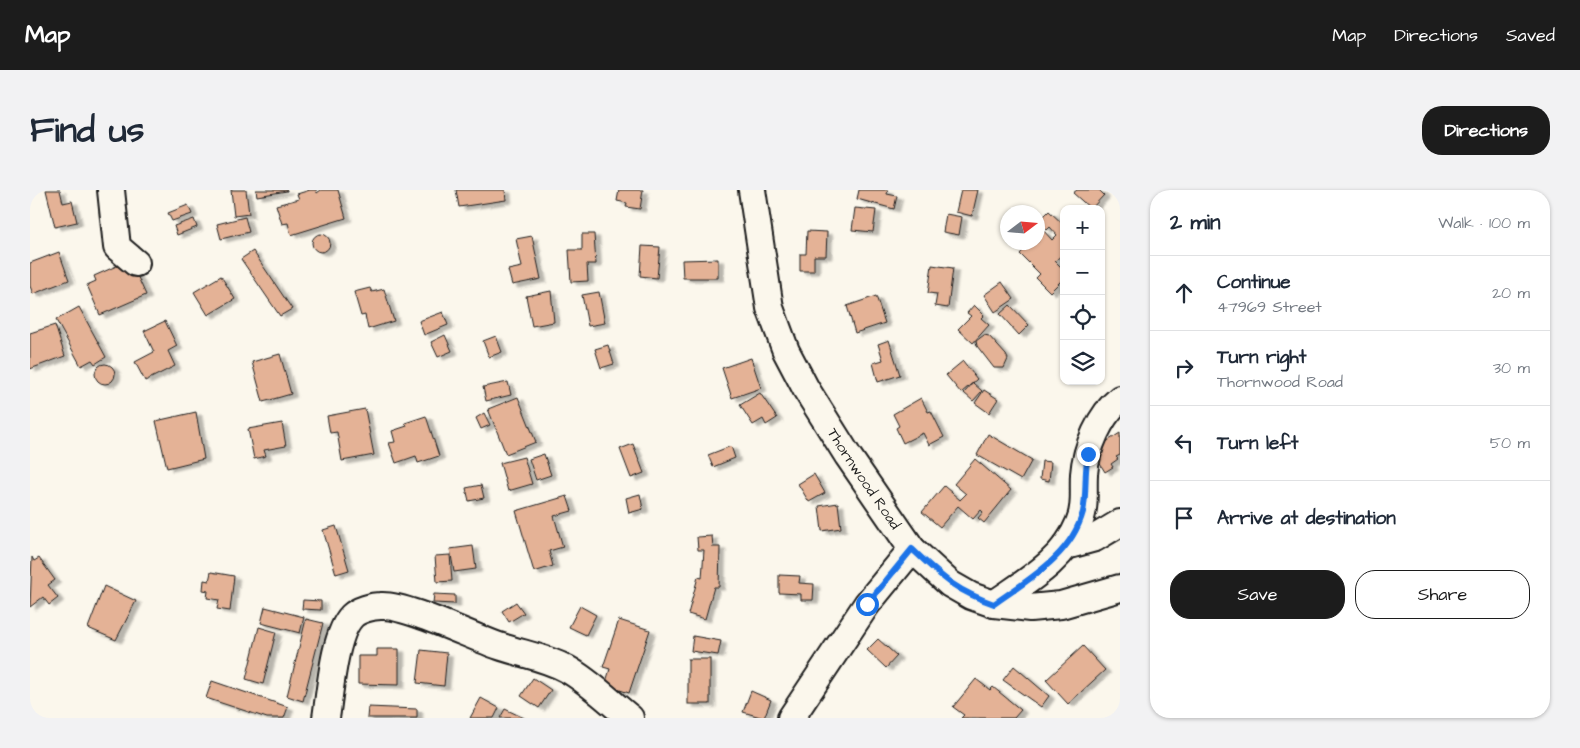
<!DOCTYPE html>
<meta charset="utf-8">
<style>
body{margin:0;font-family:"Architects Daughter",sans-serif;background:#f2f2f3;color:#1f2937}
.controls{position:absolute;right:15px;top:15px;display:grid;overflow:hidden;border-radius:10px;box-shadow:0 1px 4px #0004}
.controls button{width:45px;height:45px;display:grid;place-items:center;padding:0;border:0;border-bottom:1px solid #e0e1e3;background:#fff;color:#1f2937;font:25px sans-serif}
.compass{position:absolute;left:970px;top:15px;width:45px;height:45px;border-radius:50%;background:#fff;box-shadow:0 1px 4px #0004;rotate:74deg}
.stop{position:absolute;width:15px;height:15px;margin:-11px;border:4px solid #1a73e8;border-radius:50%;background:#fff}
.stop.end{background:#1a73e8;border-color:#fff;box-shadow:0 1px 5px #0008}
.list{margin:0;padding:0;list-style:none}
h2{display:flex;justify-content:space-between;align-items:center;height:65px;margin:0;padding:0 20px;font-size:21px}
h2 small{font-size:16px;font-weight:400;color:#747a83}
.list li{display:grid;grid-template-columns:32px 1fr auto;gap:15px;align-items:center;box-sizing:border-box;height:75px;padding:0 20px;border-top:1px solid #e0e1e3}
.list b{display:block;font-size:19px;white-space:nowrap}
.list p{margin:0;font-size:16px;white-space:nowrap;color:#747a83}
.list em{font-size:16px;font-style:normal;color:#747a83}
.actions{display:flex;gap:10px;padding:15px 20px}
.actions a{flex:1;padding:11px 0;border:1px solid #1c1c1c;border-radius:20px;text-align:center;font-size:18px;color:#1c1c1c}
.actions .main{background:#1c1c1c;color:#fff}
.icon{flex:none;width:28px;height:28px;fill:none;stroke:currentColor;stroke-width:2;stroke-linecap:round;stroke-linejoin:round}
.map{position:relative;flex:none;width:1090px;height:528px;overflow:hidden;border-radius:20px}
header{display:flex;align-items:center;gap:30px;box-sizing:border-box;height:70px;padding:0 25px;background:#1c1c1c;color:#fff}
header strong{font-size:24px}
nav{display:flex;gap:28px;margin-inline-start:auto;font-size:18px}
.intro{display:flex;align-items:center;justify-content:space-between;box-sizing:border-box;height:120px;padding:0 30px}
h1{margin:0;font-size:35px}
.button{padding:12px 22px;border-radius:20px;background:#1c1c1c;color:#fff;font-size:18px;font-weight:700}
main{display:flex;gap:30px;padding:0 30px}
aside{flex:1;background:#fff;border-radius:20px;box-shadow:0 1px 4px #0004}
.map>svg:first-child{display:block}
</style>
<header>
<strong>Map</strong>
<nav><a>Map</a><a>Directions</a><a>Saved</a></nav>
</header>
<div class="intro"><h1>Find us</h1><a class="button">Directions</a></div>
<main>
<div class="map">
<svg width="1090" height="528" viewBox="0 0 1090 528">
<defs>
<filter id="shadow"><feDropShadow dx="5.5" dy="3" stdDeviation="1" flood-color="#0004"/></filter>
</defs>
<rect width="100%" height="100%" fill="#fbf7ec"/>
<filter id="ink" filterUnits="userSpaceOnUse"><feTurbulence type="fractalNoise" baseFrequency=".02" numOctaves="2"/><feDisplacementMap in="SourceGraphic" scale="10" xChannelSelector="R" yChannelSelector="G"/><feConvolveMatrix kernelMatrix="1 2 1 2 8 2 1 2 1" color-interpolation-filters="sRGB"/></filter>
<g filter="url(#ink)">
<g fill="#e4b296" stroke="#1c1c1c" filter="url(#shadow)">
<polygon points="16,0 30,0 33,13 42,11 47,32 25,37"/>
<polygon points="201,0 216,0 219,24 204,26"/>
<polygon points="226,0 257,0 257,1 227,6"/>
<polygon points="280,0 286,0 287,3 291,0 308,0 316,28 261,45 258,33 252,34 246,15 269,9 267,4"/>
<polygon points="426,0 475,0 476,10 429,17"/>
<polygon points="589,0 613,0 610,19 596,17 597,13 587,11"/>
<polygon points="829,0 858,0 857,4 867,6 864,19 827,9"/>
<polygon points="931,0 948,0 942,26 926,22"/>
<polygon points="1047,0 1069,0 1074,5 1061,19 1043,3"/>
<polygon points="158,15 162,24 142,31 138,23"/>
<polygon points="825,18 846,20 843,42 822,40"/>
<polygon points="1019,21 1034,35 1034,63 1025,71 1034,80 1034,88 1020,102 1006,88 1010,84 990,64 1001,52 1008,52 1008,46 1013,40 1022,50 1027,45 1020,37 1017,40 1008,32"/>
<polygon points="916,24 932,27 929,45 913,42"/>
<polygon points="215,27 219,42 191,49 187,34"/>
<polygon points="164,29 167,37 147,45 144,36"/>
<polygon points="777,41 797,42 796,66 784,66 784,81 770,81 770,64 776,64"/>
<circle cx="291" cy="53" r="9"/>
<polygon points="552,44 564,44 566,74 557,74 558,91 541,92 539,60 552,60"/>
<polygon points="502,46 511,89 482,95 478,80 492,77 486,49"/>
<polygon points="612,56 630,57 627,88 610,86"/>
<polygon points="223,61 262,119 250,126 211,69"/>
<polygon points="29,62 39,90 3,104 0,96 0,73"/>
<polygon points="688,69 688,88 653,88 652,70"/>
<polygon points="91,74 102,74 116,105 70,125 57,95 66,91 64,86"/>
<polygon points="902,75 923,78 918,118 905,116 907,104 898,103"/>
<polygon points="191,86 205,109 178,125 164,102"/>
<polygon points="972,92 984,109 965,122 954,105"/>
<polygon points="340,98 342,102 354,99 364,131 338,139 335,125 331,126 324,102"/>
<polygon points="521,101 524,132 502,136 496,106"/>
<polygon points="569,102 575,133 558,136 552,105"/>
<polygon points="846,106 855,133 825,143 817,116"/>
<polygon points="944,115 954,125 951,128 959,135 943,153 928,139 941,126 937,123"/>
<polygon points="980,115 999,135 989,145 970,124"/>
<polygon points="49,117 76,167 65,174 62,170 51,176 26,130"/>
<polygon points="413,122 418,135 394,145 389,131"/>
<polygon points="135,131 147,156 138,161 145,176 115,191 105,172 124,162 114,141"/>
<polygon points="25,135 35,166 0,179 0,143"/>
<polygon points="415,145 422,161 408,167 401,152"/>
<polygon points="954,145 959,146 976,165 978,169 974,178 964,178 947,156 946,151"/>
<polygon points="466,146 472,162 459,167 453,151"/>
<polygon points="859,150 870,185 848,192 843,173 853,170 848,154"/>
<polygon points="578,155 584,174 571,178 565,159"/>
<polygon points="250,164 261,204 233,212 222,172"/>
<polygon points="721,168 731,198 702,208 692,178"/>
<polygon points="933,171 947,189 931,203 916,185"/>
<circle cx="75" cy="184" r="10"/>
<polygon points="478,192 481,205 456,211 453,197"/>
<polygon points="943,193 952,201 943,211 934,203"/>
<polygon points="954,200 968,209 959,223 945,213"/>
<polygon points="730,203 747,228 736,235 733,229 723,235 710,215"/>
<polygon points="488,207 506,252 476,264 458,219"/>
<polygon points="891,208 898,222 901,221 914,247 899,255 893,243 873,253 866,238 869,236 863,224"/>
<polygon points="335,219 344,265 312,271 307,242 300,243 297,226"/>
<polygon points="166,222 174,269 137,278 126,231"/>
<polygon points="454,223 460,235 451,239 446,228"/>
<polygon points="396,226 409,266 388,273 386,266 366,273 359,253 365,252 362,241 377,236 375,233"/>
<polygon points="252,233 256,256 234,260 236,266 224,269 218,239"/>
<polygon points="1090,243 1090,265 1086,267 1088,269 1081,274 1083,277 1075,282 1064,264 1068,257"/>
<polygon points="958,244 1002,270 991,290 947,265"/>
<polygon points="603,254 614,283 601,288 590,259"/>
<polygon points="701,256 705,268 683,277 678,265"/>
<polygon points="514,264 521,285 506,290 499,269"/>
<polygon points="494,267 502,294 478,301 470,273"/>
<polygon points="945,269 981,300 954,333 948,328 953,322 951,320 943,329 928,316 910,337 892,322 914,296 930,310 936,304 924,294"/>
<polygon points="1012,271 1021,272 1019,291 1010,289"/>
<polygon points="784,284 795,303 779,312 768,294"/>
<polygon points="451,295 454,308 439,311 436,298"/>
<polygon points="610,304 613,319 599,323 596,308"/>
<polygon points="537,306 542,321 524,326 533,357 519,361 523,376 504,382 486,321"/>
<polygon points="808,313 811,338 792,341 789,316"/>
<polygon points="306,336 319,380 306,384 293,340"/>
<polygon points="682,346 683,357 690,357 689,397 684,397 675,429 658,424 668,387 672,388 674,360 668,360 667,347"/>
<polygon points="443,356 446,379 424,382 420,359"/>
<polygon points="420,365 422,391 407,392 405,366"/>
<polygon points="2,367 4,371 9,368 25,390 18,395 28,408 19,415 13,407 0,417"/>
<polygon points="181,382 204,386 200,421 187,419 189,410 177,408 178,401 173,400 174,390 179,391"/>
<polygon points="749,385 770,386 769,393 784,394 783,410 771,410 771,404 749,403"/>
<polygon points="74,396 106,411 86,450 58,438"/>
<polygon points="404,404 425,405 425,414 403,413"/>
<polygon points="273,410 291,411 291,420 272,419"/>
<polygon points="486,412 494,423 479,432 472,421"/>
<polygon points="550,416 566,425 556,445 539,437"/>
<polygon points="235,417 274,427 270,443 231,433"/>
<polygon points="276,429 293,433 273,511 257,506"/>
<polygon points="589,430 620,440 599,503 575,495 580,479 573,477"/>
<polygon points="229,437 246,442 233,494 216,489"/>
<polygon points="663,446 691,451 688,465 661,461"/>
<polygon points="848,449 867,466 856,478 837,460"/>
<polygon points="1053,456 1075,480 1038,514 1016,490"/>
<polygon points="347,459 369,459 369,495 328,494 328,466 347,466"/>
<polygon points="391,460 417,463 414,496 387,493"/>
<rect x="658" y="469" width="22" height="45"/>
<polygon points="984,476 1019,506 1011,517 973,490"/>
<polygon points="503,488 521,500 509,518 491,506"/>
<polygon points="946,489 960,500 963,497 991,520 984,528 931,528 934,525 923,517"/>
<polygon points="182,491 258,517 254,528 237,528 176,508"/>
<polygon points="721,501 741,510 734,528 713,522"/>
<polygon points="451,508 469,518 464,528 440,528"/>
<polygon points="338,517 387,519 387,528 337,528"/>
<polygon points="475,519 494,528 470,528"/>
</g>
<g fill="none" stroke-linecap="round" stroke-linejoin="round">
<defs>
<g id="minor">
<polyline points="81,0 87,57 106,73"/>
<path id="s1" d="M722,0L740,118L756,161L776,199L818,266L882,359L920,394L941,406L964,414L1000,418L1031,415L1090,398"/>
<polyline points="1036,356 1065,348 1090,333"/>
<path d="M964,414C995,392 1034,371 1049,333C1056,317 1053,301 1054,284C1056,258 1070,225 1090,209"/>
<path d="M296,528C300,503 304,444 322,426C328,420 342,416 351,416C375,414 442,447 469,456C492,464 515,467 537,479C559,491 580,512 600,528"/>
<polyline points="761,528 837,414 882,359"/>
</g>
</defs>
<use href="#minor" stroke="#1c1c1c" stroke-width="30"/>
<use href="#minor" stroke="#fbf7ec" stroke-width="26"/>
</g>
</g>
<g fill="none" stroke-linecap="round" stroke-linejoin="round" filter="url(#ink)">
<path stroke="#1a73e8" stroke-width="6" d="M837,414L882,359C912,387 924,400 964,414C999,389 1041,366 1053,322C1057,303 1054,283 1058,264"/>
</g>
<g text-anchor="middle" stroke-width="4" stroke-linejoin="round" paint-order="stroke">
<g font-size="15" fill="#1c1c1c" stroke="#fbf7ec">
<text dy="5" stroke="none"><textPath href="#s1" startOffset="315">Thornwood Road</textPath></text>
</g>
</g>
</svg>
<div class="controls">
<button>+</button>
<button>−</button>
<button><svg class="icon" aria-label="locate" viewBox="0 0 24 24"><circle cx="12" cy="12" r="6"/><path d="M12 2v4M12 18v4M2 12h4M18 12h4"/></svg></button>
<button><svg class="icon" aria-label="layers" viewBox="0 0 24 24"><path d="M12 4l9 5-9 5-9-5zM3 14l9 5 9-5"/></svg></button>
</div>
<svg class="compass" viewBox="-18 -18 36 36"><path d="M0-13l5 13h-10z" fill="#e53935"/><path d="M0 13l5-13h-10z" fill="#747a83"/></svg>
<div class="stop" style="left:837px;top:414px"></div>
<div class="stop end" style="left:1058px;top:264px"></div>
</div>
<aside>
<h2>2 min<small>Walk · 100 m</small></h2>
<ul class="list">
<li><svg class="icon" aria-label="ahead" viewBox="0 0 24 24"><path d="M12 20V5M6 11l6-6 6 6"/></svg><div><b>Continue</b><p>47969 Street</p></div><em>20 m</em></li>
<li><svg class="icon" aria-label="right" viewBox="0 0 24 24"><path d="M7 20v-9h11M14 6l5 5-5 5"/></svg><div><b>Turn right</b><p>Thornwood Road</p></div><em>30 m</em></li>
<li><svg class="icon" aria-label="left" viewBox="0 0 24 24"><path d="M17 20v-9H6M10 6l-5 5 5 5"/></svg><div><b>Turn left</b></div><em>50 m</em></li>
<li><svg class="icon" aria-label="arrive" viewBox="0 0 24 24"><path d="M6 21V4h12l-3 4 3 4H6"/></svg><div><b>Arrive at destination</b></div></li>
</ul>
<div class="actions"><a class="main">Save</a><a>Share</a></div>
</aside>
</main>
